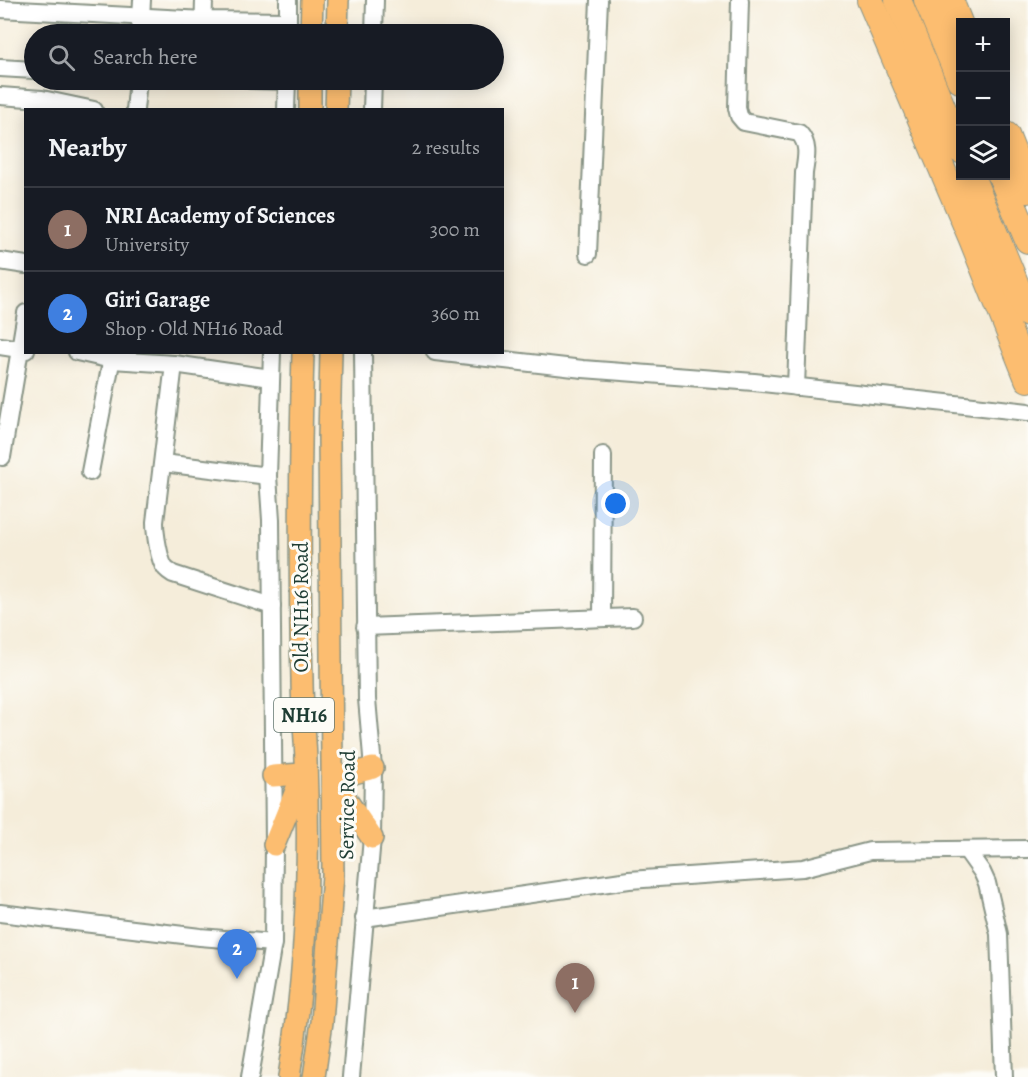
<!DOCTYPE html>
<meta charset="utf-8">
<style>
body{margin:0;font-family:Alegreya,serif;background:#242831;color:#f1f3f6}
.controls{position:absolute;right:18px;top:18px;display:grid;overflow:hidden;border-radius:0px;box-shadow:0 3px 15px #0003}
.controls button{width:54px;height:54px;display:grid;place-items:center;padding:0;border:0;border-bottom:2px solid #363941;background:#171b24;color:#f1f3f6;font:30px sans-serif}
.you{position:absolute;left:616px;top:504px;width:21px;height:21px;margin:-15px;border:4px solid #fff;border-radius:50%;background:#1a73e8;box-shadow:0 0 0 9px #1a73e833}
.badge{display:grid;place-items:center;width:39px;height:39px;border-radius:50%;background:#c8321e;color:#fff;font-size:20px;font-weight:700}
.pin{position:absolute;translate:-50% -50px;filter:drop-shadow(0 2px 3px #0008)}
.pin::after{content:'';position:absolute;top:32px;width:21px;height:18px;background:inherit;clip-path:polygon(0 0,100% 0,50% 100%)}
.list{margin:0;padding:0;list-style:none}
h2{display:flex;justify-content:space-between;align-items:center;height:78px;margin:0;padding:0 24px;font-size:26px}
h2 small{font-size:20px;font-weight:400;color:#9ea1a6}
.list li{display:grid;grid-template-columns:39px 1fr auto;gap:18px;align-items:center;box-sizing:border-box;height:84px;padding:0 24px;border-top:2px solid #363941}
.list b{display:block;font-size:22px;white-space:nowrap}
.list p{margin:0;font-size:20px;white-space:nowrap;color:#9ea1a6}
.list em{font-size:20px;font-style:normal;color:#9ea1a6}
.icon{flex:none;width:33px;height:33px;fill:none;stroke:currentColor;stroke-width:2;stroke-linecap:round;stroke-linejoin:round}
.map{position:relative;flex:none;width:1028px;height:1077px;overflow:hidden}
.search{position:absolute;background:#171b24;box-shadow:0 3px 15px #0003;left:24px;top:24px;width:480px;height:66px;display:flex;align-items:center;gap:15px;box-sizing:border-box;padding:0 21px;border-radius:33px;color:#9ea1a6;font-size:22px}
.panel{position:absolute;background:#171b24;box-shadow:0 3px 15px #0003;left:24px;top:108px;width:480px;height:246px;border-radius:0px}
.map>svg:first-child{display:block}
</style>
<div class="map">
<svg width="1028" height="1077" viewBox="0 0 1028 1077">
<rect width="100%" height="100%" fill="#fdfcf7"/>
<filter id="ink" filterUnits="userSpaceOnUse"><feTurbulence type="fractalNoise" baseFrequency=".0167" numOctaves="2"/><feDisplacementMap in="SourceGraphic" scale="12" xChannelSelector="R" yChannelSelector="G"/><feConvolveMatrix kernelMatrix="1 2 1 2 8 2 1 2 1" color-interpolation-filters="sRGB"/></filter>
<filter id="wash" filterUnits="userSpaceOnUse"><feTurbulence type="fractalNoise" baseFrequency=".008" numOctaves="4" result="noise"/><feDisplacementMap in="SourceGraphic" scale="24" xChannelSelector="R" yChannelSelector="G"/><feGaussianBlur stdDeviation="1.35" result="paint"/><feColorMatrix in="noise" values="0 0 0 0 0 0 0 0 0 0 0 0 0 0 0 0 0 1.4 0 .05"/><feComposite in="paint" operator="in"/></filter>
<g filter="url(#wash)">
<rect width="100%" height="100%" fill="#f5edda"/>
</g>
<g filter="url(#ink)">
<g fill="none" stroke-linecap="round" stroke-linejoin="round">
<defs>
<g id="minor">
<path d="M740,0L737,108L739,116L744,122L799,133C810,145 806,159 804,173L796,387"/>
<polyline points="0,9 204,20 288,21"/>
<polyline points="140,34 142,0"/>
<polyline points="203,34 204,0"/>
<polyline points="288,34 288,0"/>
<polyline points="374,34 375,0"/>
<polyline points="0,68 34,70"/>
<polyline points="250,80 287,81"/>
<polyline points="0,96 42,99 94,110"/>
<polyline points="135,110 138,80"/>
<polyline points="286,110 287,80"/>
<polyline points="372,110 373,80"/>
<polyline points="588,254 599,0"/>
<polyline points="0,261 26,265"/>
<polyline points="0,346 26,350"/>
<polyline points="77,352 112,360 174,364 271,378"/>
<polyline points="435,352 583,369 754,382 1028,412"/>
<path d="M174,364L155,522C155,533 159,560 165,568C165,569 173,574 173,574L272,606"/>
<polyline points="2,457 26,313"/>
<polyline points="163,463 268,476"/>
<polyline points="90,472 113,352"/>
<polyline points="602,618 603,455"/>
<polyline points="365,627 633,617"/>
<polyline points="967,851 982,872 987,883 999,934 1004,1077"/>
<polyline points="0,913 200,937 273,943"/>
<polyline points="364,918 629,880 803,868 870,851 1028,849"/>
<polyline points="250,1077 273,943 274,845 271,520 268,476 272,352"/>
<polyline points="351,1077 372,838 373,768 367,699 363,352"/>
</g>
<g id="major">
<polyline points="311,34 312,0"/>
<polyline points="337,34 338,0"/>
<polyline points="310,110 310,80"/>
<polyline points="336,110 337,80"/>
<polyline points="338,774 347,801 372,838"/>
<polyline points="273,776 302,774"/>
<polyline points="339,777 373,768"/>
<polyline points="274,845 302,776"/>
<path d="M289,1077C306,973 310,865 306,760C305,733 302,706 302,679C299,570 300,461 303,352"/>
<polyline points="314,1077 322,1022 333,875 329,438 331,352"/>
</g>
<g id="highway">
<polyline points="870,0 972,239 1028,379"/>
<polyline points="898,0 960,150"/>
<polyline points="927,0 960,80"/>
<polyline points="950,0 960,25"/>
<polyline points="1006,135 1028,190"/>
<polyline points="971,176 1028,314"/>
<polyline points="1001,176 1028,240"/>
</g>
</defs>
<use href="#minor" stroke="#8a9587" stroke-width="20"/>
<use href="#major" stroke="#8a9587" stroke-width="24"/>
<use href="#highway" stroke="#8a9587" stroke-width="28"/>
<use href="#minor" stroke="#fff" stroke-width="16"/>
<use href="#major" stroke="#fcbd6f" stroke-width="21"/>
<use href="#highway" stroke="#fcbd6f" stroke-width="26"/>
</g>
</g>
<g text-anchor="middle" stroke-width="6" stroke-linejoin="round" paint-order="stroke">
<rect fill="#fdfcf7" stroke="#62766e" stroke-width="1.5" x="274" y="698" width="60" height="34" rx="4.5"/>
<g font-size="20" font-weight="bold" fill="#1f3d34">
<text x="304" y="722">NH16</text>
</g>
<g font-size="21" fill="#1f3d34" stroke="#fdfcf7">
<text transform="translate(301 607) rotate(-90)" y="7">Old NH16 Road</text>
<text transform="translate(347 805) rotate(-89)" y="7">Service Road</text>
</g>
</g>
</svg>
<div class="controls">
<button>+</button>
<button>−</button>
<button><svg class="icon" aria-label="layers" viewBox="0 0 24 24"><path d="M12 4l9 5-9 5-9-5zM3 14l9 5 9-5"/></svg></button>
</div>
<div class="you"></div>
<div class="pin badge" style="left:575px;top:1013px;background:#8d6e63">1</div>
<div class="pin badge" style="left:237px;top:979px;background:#3f7fe0">2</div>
<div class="search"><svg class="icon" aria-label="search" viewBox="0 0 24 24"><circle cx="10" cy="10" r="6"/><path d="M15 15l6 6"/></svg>Search here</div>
<section class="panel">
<h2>Nearby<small>2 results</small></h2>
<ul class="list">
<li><span class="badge" style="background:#8d6e63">1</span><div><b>NRI Academy of Sciences</b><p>University</p></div><em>300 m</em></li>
<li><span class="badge" style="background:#3f7fe0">2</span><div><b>Giri Garage</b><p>Shop · Old NH16 Road</p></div><em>360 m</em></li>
</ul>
</section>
</div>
